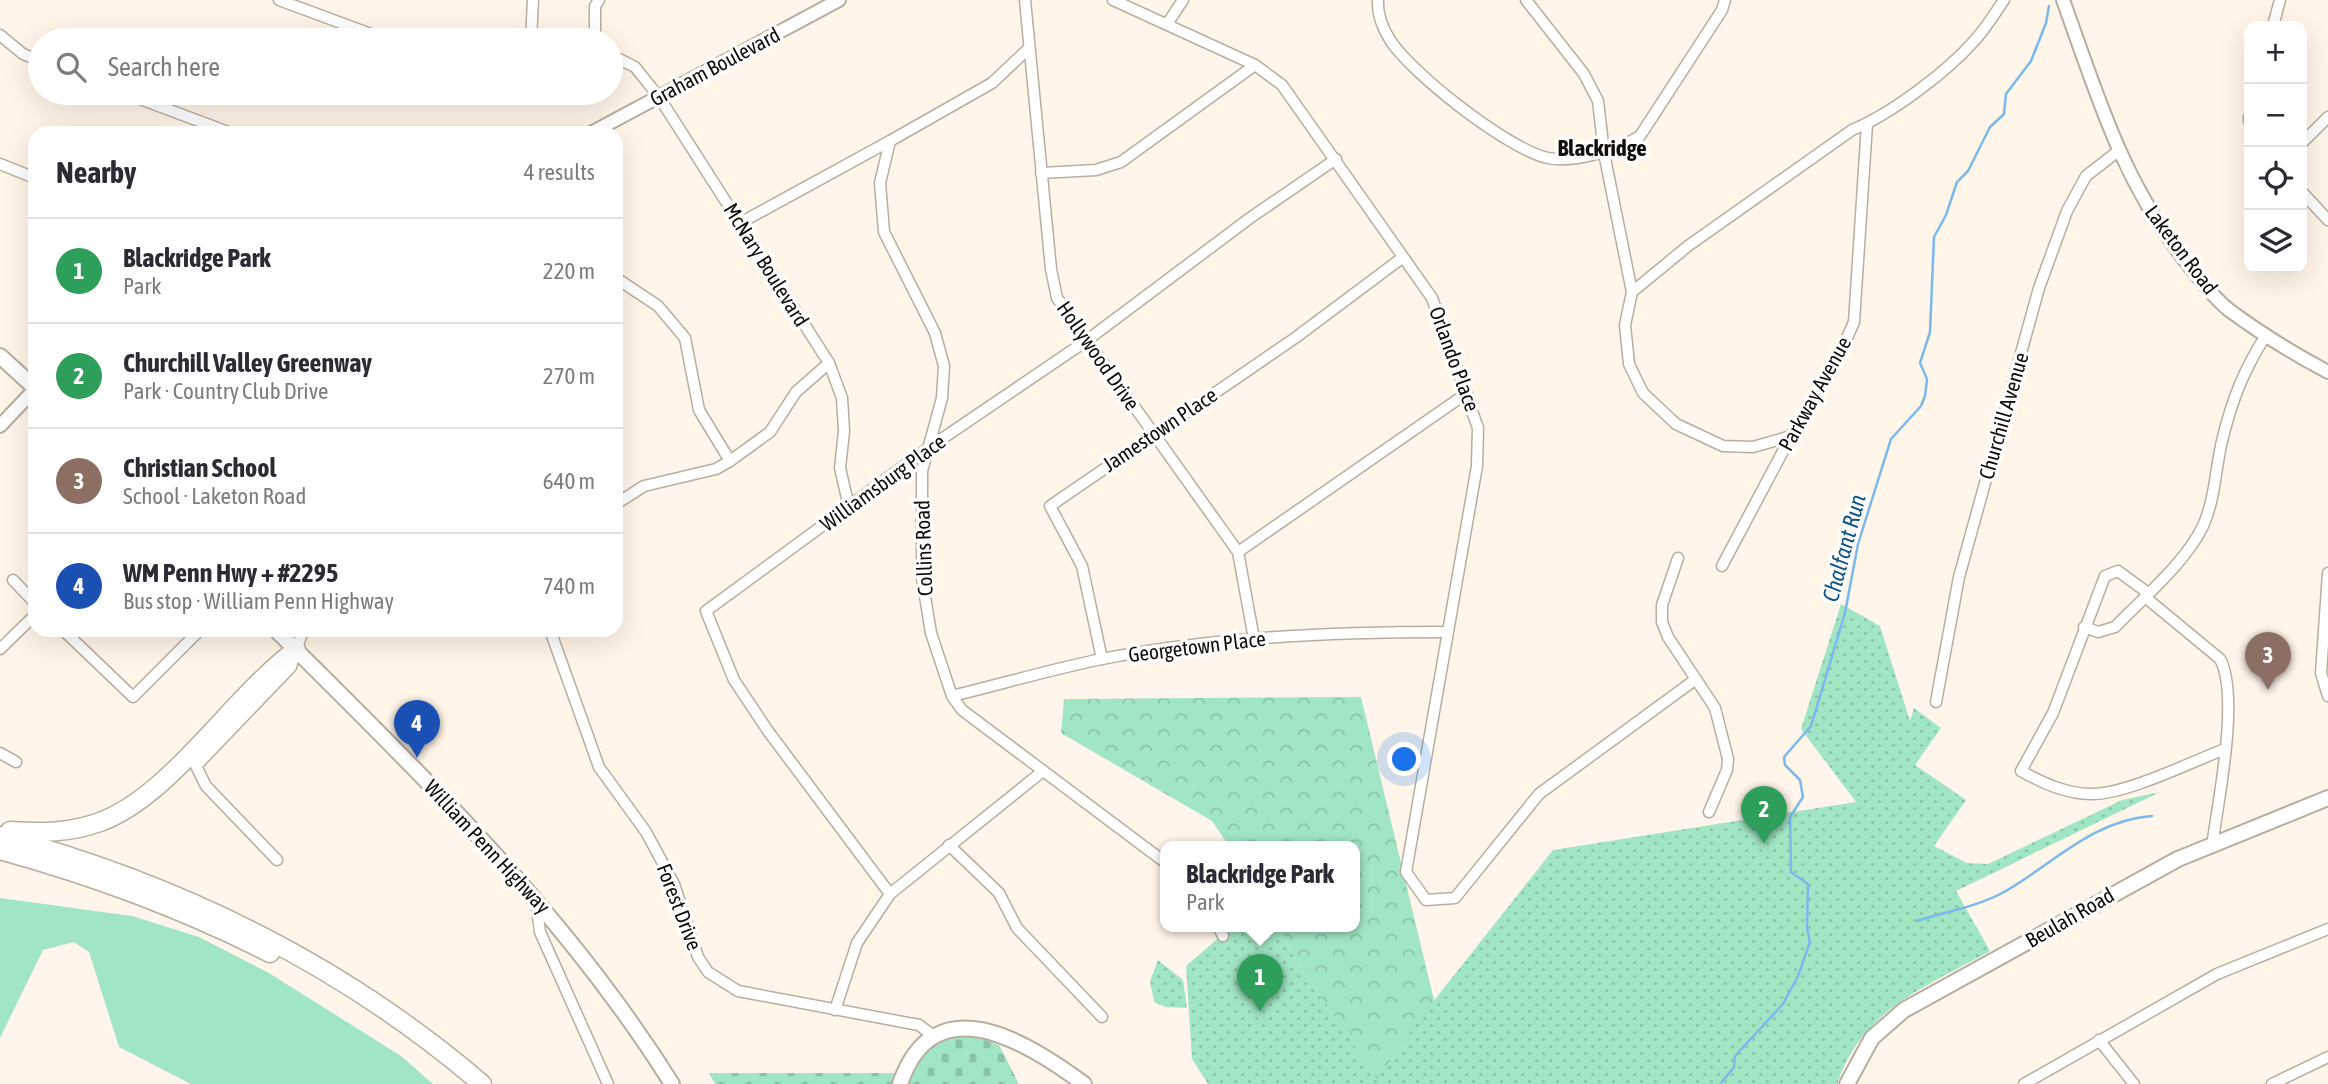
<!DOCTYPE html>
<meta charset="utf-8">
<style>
body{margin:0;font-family:"Asap Condensed",sans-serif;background:#f7f7f7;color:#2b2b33}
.controls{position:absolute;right:21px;top:21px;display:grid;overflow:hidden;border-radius:14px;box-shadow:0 7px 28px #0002}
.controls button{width:63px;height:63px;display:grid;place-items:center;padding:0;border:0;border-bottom:2px solid #e1e1e2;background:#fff;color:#2b2b33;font:35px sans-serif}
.you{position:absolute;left:1405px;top:760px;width:24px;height:24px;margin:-18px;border:5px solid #fff;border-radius:50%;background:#1a73e8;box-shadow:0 0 0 10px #1a73e833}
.badge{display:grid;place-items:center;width:46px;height:46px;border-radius:50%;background:#675322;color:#fff;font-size:23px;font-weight:700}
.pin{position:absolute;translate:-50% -58px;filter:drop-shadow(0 2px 4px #0008)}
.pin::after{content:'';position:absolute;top:37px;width:24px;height:21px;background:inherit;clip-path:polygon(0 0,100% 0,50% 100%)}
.popup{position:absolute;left:1160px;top:841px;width:200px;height:91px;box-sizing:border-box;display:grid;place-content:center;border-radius:14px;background:#fff;filter:drop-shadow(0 2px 5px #0005);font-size:23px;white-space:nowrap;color:#7c7c81}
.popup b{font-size:26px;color:#2b2b33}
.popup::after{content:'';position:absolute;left:50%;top:100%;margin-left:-14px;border:14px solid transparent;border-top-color:#fff}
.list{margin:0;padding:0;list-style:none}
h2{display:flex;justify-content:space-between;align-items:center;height:91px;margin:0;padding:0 28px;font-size:30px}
h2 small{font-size:23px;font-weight:400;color:#7c7c81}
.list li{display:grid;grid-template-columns:46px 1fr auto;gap:21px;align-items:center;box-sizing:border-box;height:105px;padding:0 28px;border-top:2px solid #e1e1e2}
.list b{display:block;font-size:26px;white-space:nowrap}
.list p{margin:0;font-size:23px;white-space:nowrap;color:#7c7c81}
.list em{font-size:23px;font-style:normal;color:#7c7c81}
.icon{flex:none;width:38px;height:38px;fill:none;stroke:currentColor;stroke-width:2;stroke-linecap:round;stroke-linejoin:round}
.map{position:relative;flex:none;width:2328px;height:1084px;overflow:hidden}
.search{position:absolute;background:#fff;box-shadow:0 7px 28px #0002;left:28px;top:28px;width:595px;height:77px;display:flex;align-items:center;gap:18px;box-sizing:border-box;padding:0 24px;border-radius:38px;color:#7c7c81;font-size:26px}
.panel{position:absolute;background:#fff;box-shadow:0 7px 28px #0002;left:28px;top:126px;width:595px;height:511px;border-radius:21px}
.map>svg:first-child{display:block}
</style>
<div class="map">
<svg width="2328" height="1084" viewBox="0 0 2328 1084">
<defs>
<pattern id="forest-crowns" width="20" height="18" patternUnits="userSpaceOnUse" patternTransform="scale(1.75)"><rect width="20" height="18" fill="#a1e6c4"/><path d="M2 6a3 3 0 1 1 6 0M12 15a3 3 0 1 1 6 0" fill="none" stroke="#8ac4a7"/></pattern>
<pattern id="cemetery-stones" width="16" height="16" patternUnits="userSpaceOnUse" patternTransform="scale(1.75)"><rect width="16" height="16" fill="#a1e6c4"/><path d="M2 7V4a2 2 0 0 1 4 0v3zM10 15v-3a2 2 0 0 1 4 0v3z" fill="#8ac4a7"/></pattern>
<pattern id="park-dots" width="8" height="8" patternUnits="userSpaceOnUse" patternTransform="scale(1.75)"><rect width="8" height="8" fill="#a1e6c4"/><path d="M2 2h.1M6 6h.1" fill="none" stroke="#8ac4a7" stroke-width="1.8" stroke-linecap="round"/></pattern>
</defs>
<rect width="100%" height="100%" fill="#fff5e8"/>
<polygon fill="#a1e6c4" points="0,898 132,916 199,937 269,973 401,1056 433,1084 191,1084 119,1047 89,952 74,942 43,950 0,1038"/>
<polygon fill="url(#forest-crowns)" points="1361,697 1442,1033 1379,1083 1294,957 1279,926 1354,926 1354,846 1229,846 1212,821 1061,733 1064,699"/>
<polygon fill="url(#cemetery-stones)" points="947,1036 975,1036 999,1045 1019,1084 715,1084 709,1073 909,1073 926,1048"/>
<g fill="url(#park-dots)">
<path d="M1841,604L1880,626L1910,721L1914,708L1941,728L1915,765L1966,800L1934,846L1967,863L1988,864L2122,800L2160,792L1956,891L1990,951C1926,987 1862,1009 1837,1084H1208L1192,1059L1186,966L1216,940L1239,926H1279L1294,957L1377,1079L1417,1022L1553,850L1856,802L1801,729Z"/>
<polygon points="1158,960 1183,980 1187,1008 1165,1007 1154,1002 1150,981"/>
</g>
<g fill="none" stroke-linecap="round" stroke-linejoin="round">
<g stroke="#7ab8ed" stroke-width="2.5">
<path d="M1917,921C1947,911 1977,907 2004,892C2053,864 2093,820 2152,816"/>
<polyline points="1720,1084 1734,1067 1735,1056 1783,1004 1798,976 1810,942 1807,928 1808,884 1791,872 1790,817 1803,797 1800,780 1785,765 1784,757 1811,726 1845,613 1858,544 1891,439 1921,406 1925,396 1927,379 1920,363 1930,332 1934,237 1946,215 1957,182 1968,171 1990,127 2004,114 2006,94 2031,61 2046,23 2049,6"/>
</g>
<defs>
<g id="minor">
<polyline points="279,0 387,40"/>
<polyline points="1025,0 1051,269 1057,298 1238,552 1254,639"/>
<polyline points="1113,0 1255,65 1282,85 1432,298 1478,428 1477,466 1406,872 1426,900 1455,898 1539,794 1696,679"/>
<path d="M1378,0C1377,15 1382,27 1390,40C1412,74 1509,150 1548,158C1575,163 1617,150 1640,136L1722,10L1725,0"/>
<polyline points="1526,0 1584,74 1598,101 1604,153 1632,292 1625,325 1629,364 1643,393 1676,424 1723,446 1753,447 1791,436"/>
<polyline points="1167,24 1183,0"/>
<polyline points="2273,26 2280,0"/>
<polyline points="0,35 23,54 40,61"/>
<polyline points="531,40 533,0"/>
<polyline points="595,40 595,6 599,0"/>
<polyline points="1028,49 992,83 890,141 880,183 884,232 935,333 944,366 942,398 922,471 922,578 931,633 952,696 962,710 1166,863"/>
<polyline points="611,55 635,67 659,97 829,363 842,398 844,431 840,468 849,507"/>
<polyline points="124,93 231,133"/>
<polyline points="2249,117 2249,121"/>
<polyline points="2302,143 2328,117"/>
<polyline points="0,164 35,178"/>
<polyline points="1041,173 1096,170 1121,162 1255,65"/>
<polyline points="2302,192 2328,220"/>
<polyline points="740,223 890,141"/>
<polyline points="616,278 658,306 685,338 699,410 730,461"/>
<path d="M1632,292L1688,246L1852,130C1891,114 1947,72 1975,40C1986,28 1995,13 2004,0"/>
<polyline points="616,504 644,486 716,469 730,461 770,432 796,392 829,363"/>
<polyline points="1238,552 1467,393"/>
<polyline points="1678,558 1662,605 1662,622 1668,637 1715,708 1728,759 1727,770 1709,812"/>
<polyline points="1722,566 1791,436 1835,365 1854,322 1867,124"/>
<polyline points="2328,573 2321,673 2328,696"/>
<polyline points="13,580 35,603"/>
<path d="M2148,593L2118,571L2105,576L2053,713L2021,771C2043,783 2066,794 2092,794C2127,794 2191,762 2225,749"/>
<path d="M2145,597L2220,659C2240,696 2218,802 2212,846"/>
<path d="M2084,627L2098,632L2115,627C2143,598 2186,562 2203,526C2216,497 2215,467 2223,437C2233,397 2244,370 2266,335"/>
<polyline points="63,630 133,697 200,630"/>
<polyline points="550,630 599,767 646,832 674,884 698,957 708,972 738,991 919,1025 932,1035"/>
<polyline points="0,649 35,615"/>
<polyline points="1102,659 1082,566 1050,506 1295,338 1402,258"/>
<path d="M952,696C1002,684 1052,669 1102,659C1215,637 1331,632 1446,632"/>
<polyline points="1936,702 1959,577 2039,288 2067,211 2086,176 2117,152"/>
<polyline points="0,753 16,762"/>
<polyline points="949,845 999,893 1017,928 1102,1017"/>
<polyline points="277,860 206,786 196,766 291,667 303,630"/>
<polyline points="890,894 768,731 734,680 706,611 927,449 1086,341 1250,218 1336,159"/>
<polyline points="536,901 540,932 608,1084"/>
<polyline points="1218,926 1223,936"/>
<polyline points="835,1010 857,943 890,894 1043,771"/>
<polyline points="2099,1040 2134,1084"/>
<polyline points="2024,1084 2217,974 2328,929"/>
<polyline points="2272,1084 2328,1057"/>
</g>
<g id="tertiary">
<path d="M2063,0C2097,94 2121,178 2183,258C2197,276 2212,296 2229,310C2260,333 2294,354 2328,372"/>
<polyline points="591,133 839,0"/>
<polyline points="0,426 35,389"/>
</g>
<g id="secondary">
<polyline points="0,356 35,388"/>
<path d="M276,630C420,774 563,910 672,1084"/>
</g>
<g id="primary">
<path d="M900,1084C934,984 1026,1041 1084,1084"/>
<polyline points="1847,1084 1872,1038 1904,1010 2178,859 2328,798"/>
</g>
<g id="motorway">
<path d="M10,831C41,833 70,833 100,822C171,796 233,696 296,650"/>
<path d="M0,836C178,884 342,964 482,1084"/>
<path d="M0,850C94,876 184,909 270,953"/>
</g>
</defs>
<use href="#minor" stroke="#b7aea1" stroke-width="13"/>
<use href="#tertiary" stroke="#b7aea1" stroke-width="16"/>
<use href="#secondary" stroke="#b7aea1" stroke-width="18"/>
<use href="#primary" stroke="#b7aea1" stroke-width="18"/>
<use href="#motorway" stroke="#b7aea1" stroke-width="21"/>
<use href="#minor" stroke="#fff" stroke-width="10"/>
<use href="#tertiary" stroke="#fff" stroke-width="12"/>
<use href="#secondary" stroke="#fff" stroke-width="14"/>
<use href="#primary" stroke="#fff" stroke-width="14"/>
<use href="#motorway" stroke="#fff" stroke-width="18"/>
</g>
<g text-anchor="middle" stroke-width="7" stroke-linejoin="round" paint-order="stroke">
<g font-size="21" fill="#110d09" stroke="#fff">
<text transform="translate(715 67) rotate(-28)" y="7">Graham Boulevard</text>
<text transform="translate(2181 250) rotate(53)" y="7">Laketon Road</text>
<text transform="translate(766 265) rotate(58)" y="7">McNary Boulevard</text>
<text transform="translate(1098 356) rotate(55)" y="7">Hollywood Drive</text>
<text transform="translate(1454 359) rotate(70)" y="7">Orlando Place</text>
<text transform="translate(1815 394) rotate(-61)" y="7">Parkway Avenue</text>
<text transform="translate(2004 416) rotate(-74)" y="7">Churchill Avenue</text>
<text transform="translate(1160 430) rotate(-34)" y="7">Jamestown Place</text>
<text transform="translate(883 483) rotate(-36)" y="7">Williamsburg Place</text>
<text transform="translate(924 548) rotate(-92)" y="7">Collins Road</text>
<text transform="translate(1197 647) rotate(-7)" y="7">Georgetown Place</text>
<text transform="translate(487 847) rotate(47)" y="7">William Penn Highway</text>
<text transform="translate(679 907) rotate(69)" y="7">Forest Drive</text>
<text transform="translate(2070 918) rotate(-30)" y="7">Beulah Road</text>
</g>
<g font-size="23" font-weight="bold" fill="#110d09" stroke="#fff">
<text x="1602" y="156">Blackridge</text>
</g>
<g font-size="23" font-style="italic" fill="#0f5687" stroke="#fff">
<text transform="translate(1844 548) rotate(-75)" y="8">Chalfant Run</text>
</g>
</g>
</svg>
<div class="controls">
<button>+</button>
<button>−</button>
<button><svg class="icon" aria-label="locate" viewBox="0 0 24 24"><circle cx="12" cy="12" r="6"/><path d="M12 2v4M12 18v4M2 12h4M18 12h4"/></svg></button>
<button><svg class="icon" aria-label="layers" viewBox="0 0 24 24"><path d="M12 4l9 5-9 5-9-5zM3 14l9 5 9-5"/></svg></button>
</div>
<div class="you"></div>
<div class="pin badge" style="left:1260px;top:1012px;background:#2e9e5b">1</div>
<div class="popup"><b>Blackridge Park</b>Park</div>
<div class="pin badge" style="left:1764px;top:844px;background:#2e9e5b">2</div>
<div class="pin badge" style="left:2268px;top:690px;background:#8d6e63">3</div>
<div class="pin badge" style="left:417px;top:758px;background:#1a4fb4">4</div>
<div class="search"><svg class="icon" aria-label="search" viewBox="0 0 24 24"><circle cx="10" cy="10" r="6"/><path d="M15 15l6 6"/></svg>Search here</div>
<section class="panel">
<h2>Nearby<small>4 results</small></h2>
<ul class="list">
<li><span class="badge" style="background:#2e9e5b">1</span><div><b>Blackridge Park</b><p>Park</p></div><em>220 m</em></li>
<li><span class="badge" style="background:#2e9e5b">2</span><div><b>Churchill Valley Greenway</b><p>Park · Country Club Drive</p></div><em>270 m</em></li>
<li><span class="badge" style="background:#8d6e63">3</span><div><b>Christian School</b><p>School · Laketon Road</p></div><em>640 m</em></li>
<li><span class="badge" style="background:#1a4fb4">4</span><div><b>WM Penn Hwy + #2295</b><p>Bus stop · William Penn Highway</p></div><em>740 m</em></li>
</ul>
</section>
</div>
